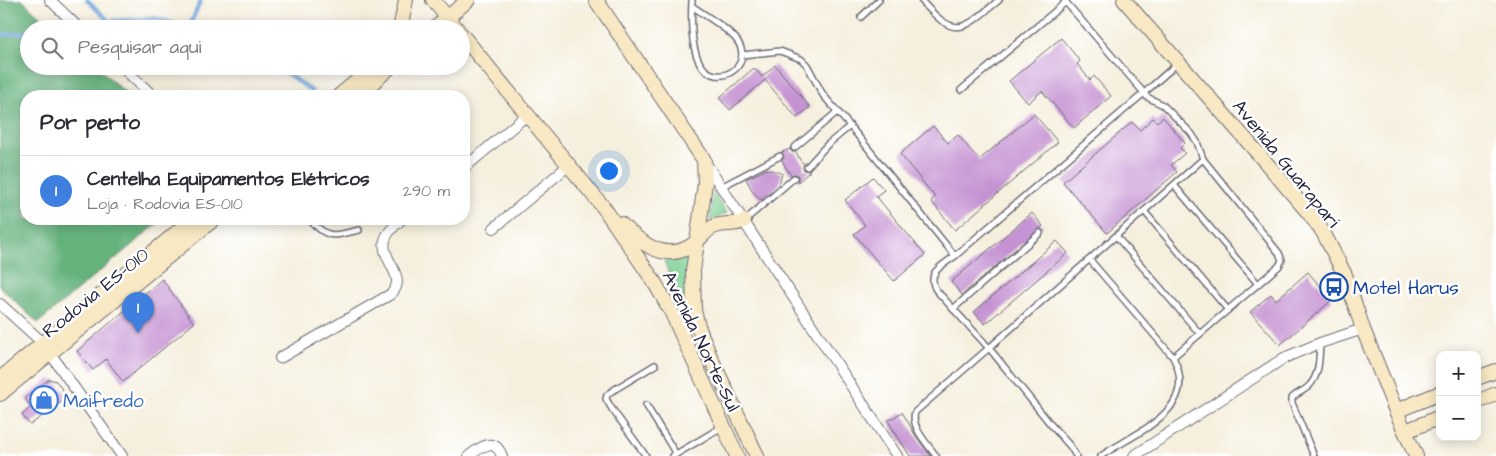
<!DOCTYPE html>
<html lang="pt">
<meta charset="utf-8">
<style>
body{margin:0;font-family:"Architects Daughter",sans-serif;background:#f7f7f7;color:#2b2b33}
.controls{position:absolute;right:15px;bottom:15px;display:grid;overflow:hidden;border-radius:10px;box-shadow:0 2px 12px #0003}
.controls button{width:45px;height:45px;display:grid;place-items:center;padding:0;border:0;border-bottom:1px solid #e1e1e2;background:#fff;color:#2b2b33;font:25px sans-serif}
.you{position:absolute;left:608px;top:170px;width:18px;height:18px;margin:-12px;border:4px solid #fff;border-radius:50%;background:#1a73e8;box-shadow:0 0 0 8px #1a73e833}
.badge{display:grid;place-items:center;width:32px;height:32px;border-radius:50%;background:#d93025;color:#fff;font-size:16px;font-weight:700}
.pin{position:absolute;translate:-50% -41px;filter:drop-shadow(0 1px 2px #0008)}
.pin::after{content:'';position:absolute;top:26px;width:18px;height:15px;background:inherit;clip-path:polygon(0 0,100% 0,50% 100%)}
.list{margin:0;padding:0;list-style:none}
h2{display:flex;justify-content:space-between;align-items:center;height:65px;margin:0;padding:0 20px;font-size:21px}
h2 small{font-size:16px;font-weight:400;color:#7c7c81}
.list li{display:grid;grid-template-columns:32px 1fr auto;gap:15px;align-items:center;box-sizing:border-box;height:70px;padding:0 20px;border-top:1px solid #e1e1e2}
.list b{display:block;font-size:19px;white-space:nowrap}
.list p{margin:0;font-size:16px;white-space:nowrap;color:#7c7c81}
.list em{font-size:16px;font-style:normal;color:#7c7c81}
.icon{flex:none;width:28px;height:28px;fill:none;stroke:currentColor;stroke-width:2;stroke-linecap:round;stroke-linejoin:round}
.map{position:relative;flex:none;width:1496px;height:456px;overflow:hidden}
.search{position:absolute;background:#fff;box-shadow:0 2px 12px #0003;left:20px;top:20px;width:450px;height:55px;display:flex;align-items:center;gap:12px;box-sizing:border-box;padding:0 18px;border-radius:28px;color:#7c7c81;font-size:19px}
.panel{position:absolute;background:#fff;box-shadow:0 2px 12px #0003;left:20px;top:90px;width:450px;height:135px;border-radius:20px}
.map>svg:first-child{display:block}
</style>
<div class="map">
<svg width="1496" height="456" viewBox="0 0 1496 456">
<rect width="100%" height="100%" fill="#fff"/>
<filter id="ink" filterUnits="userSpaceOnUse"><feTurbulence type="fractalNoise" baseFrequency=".02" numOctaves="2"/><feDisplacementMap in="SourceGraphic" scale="10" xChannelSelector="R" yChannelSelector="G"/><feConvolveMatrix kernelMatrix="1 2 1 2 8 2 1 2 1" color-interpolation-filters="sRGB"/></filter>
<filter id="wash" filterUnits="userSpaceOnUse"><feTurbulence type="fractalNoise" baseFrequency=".0096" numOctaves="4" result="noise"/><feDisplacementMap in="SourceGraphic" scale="20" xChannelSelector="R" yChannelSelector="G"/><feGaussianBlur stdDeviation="1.12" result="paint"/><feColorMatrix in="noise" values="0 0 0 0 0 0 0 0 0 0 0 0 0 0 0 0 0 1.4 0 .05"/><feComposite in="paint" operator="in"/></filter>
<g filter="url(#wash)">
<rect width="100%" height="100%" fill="#f5efdd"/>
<g fill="#7cd093" stroke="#4f7967">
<polygon points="713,191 727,213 710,221"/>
<polygon points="689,257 687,275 688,321 664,261"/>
</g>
<polygon fill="#65b27d" stroke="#446a5c" points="0,0 22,0 54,29 29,29 29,66 96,66 129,96 26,96 26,219 163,219 38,323 0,287"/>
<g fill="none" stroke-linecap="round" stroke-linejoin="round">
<g stroke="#6fa4dc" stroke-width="4">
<polyline points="87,0 109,21"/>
<polyline points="189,27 201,0"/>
<polyline points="67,29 79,25 109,21 154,18 197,29"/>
<polyline points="0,35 29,32"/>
<polyline points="276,66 312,91"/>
</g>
</g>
<g id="blocks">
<g fill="#c593d3">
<polygon points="1061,38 1080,61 1077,64 1090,80 1094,76 1111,96 1074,128 1042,91 1028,103 1009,81"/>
<polygon points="775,65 810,107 797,118 765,80 730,110 719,98 754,68 762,77"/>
<polygon points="1034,114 1058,142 955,230 931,201 935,197 900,154 933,126 948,143 958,135 979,160"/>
<polygon points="1163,117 1185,143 1180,148 1185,153 1171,165 1177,172 1107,233 1063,182 1132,122 1140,130 1153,118 1157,122"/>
<polygon points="790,149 792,152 796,152 800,160 804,164 803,167 804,170 810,171 798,182 798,176 795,174 791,175 786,168 782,160 784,157 782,152"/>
<polygon points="767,169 782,173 779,185 761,200 753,192 746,179"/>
<polygon points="873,177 884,190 876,196 925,255 894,281 854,234 865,225 845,200"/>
<polygon points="1032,213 1043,226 962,295 951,282"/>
<polygon points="1057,241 1068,253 985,324 974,312"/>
<polygon points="1308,272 1332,300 1280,345 1250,312 1271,294 1276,300"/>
<polygon points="162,279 194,323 123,382 106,359 93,370 77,351"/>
<polygon points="49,379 56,381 68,397 30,425 22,415 31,407 25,398"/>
<polygon points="902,412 917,438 931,456 910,456 888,421"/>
</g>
</g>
</g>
<g filter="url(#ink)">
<use href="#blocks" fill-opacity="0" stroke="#6c6a74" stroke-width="1"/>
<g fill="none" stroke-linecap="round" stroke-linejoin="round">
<defs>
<g id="lane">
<path d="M921,0C956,41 963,30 999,0"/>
<path d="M692,6C704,15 731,30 738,42C754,67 717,89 701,65C691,50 691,18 692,0"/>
<polyline points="861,17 879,0"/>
<polyline points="742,55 780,51 801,59 807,65 823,95 850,126 955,256 1144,93 1064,0"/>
<polyline points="961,90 1066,2"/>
<polyline points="794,148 837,112"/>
<polyline points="807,167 827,145 850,126"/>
<polyline points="1174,185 1258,284"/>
<polyline points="721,187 780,156"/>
<polyline points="1144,211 1228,310"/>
<path d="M309,219C328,240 333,236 359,230"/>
<polyline points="744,221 794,178"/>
<polyline points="1116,236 1200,334"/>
<path d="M955,256C942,266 926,272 936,290L989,348L1203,159L1197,142L1191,133L1163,105L1147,97L1144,93L1178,63"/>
<polyline points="1090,260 1173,357 1279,266 1282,260 1279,253 1203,159"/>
<polyline points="953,309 1040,233"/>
<polyline points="646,405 676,454"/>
<polyline points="646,456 612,409 606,399 607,395 612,391 655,365"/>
<polyline points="673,456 722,427"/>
<path d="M936,456C928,444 910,427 915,412L989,348L1052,426L1070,446L1076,456"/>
<path d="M1101,456C1136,432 1201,410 1173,357"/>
<path d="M1314,456L1292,403V398C1297,393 1304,391 1309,386C1320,375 1319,358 1320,343"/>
</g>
<g id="street">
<polyline points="50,0 80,29"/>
<polyline points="121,66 153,96"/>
<polyline points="705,162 897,456"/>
<polyline points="464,168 527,115"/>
<polyline points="494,228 569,165"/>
<polyline points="0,304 43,343 122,456"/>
<path d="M280,358L391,294C409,277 380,260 385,240C387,232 396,224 402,219"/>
<path d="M469,456C481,447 494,436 502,456"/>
<polyline points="1134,456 1284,358 1320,343 1363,329"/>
</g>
<g id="secondary">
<polyline points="433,0 457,29"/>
<polyline points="596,0 704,160 705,183 693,271 694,310 698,326 709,354 757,456"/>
<polyline points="1124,0 1262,158 1308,212 1323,232 1345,275 1363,329 1396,411 1416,456"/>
<polyline points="400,29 406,0"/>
<polyline points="434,29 468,0"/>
<polyline points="461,34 604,208 653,280 671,311 737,456"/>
<polyline points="339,96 375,66"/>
<polyline points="358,96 391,66"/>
<path d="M621,224C640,242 663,262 689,247C699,242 704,231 713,227C723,222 735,226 744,221"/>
<polyline points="1477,378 1496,371"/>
<polyline points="0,379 193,219"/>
<polyline points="0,394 214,219"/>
<polyline points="1477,402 1496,394"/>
<polyline points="1396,411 1440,393"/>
<polyline points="1406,431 1440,417"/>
</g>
</defs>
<use href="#lane" stroke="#6c6a74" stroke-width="8"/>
<use href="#street" stroke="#6c6a74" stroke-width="12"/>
<use href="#secondary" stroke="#6c6a74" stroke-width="16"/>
<use href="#lane" stroke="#fff" stroke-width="5"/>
<use href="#street" stroke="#fff" stroke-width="10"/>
<use href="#secondary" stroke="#f8e8c3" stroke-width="14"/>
</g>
</g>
<defs>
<symbol id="bus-ring" viewBox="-11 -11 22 22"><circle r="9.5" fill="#fff" stroke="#1a4fb4" stroke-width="1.5"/><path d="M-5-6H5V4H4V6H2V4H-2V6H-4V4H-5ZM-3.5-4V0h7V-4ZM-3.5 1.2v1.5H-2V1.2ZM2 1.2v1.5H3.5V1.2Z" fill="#1a4fb4"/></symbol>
<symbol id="shop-ring" viewBox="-11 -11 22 22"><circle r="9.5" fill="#fff" stroke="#3f7fe0" stroke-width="1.5"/><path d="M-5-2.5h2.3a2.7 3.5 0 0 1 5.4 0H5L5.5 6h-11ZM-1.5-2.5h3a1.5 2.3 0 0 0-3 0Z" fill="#3f7fe0"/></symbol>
</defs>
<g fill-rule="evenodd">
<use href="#bus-ring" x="1318" y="271" width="32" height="32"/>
<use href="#shop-ring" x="28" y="384" width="32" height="32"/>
</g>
<g text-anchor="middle" stroke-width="5" stroke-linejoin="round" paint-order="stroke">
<g font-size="19" fill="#22223b" stroke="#fff">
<text transform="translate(1287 163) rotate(51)" y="7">Avenida Guarapari</text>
<text transform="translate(95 292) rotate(-39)" y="7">Rodovia ES-010</text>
<text transform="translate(702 341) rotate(64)" y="7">Avenida Norte-Sul</text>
</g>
<g font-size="19" fill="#164399" stroke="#fff" text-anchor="start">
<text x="1353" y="294">Motel Harus</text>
</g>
<g font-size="19" fill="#366cbe" stroke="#fff" text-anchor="start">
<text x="63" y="407">Maifredo</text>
</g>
</g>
</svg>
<div class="controls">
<button>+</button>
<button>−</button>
</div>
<div class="you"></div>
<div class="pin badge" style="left:138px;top:333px;background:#3f7fe0">1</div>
<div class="search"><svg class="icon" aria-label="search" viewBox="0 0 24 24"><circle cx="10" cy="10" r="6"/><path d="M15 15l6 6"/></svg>Pesquisar aqui</div>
<section class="panel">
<h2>Por perto<small></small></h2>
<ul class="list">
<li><span class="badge" style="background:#3f7fe0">1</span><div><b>Centelha Equipamentos Elétricos</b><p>Loja · Rodovia ES-010</p></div><em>290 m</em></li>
</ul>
</section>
</div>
